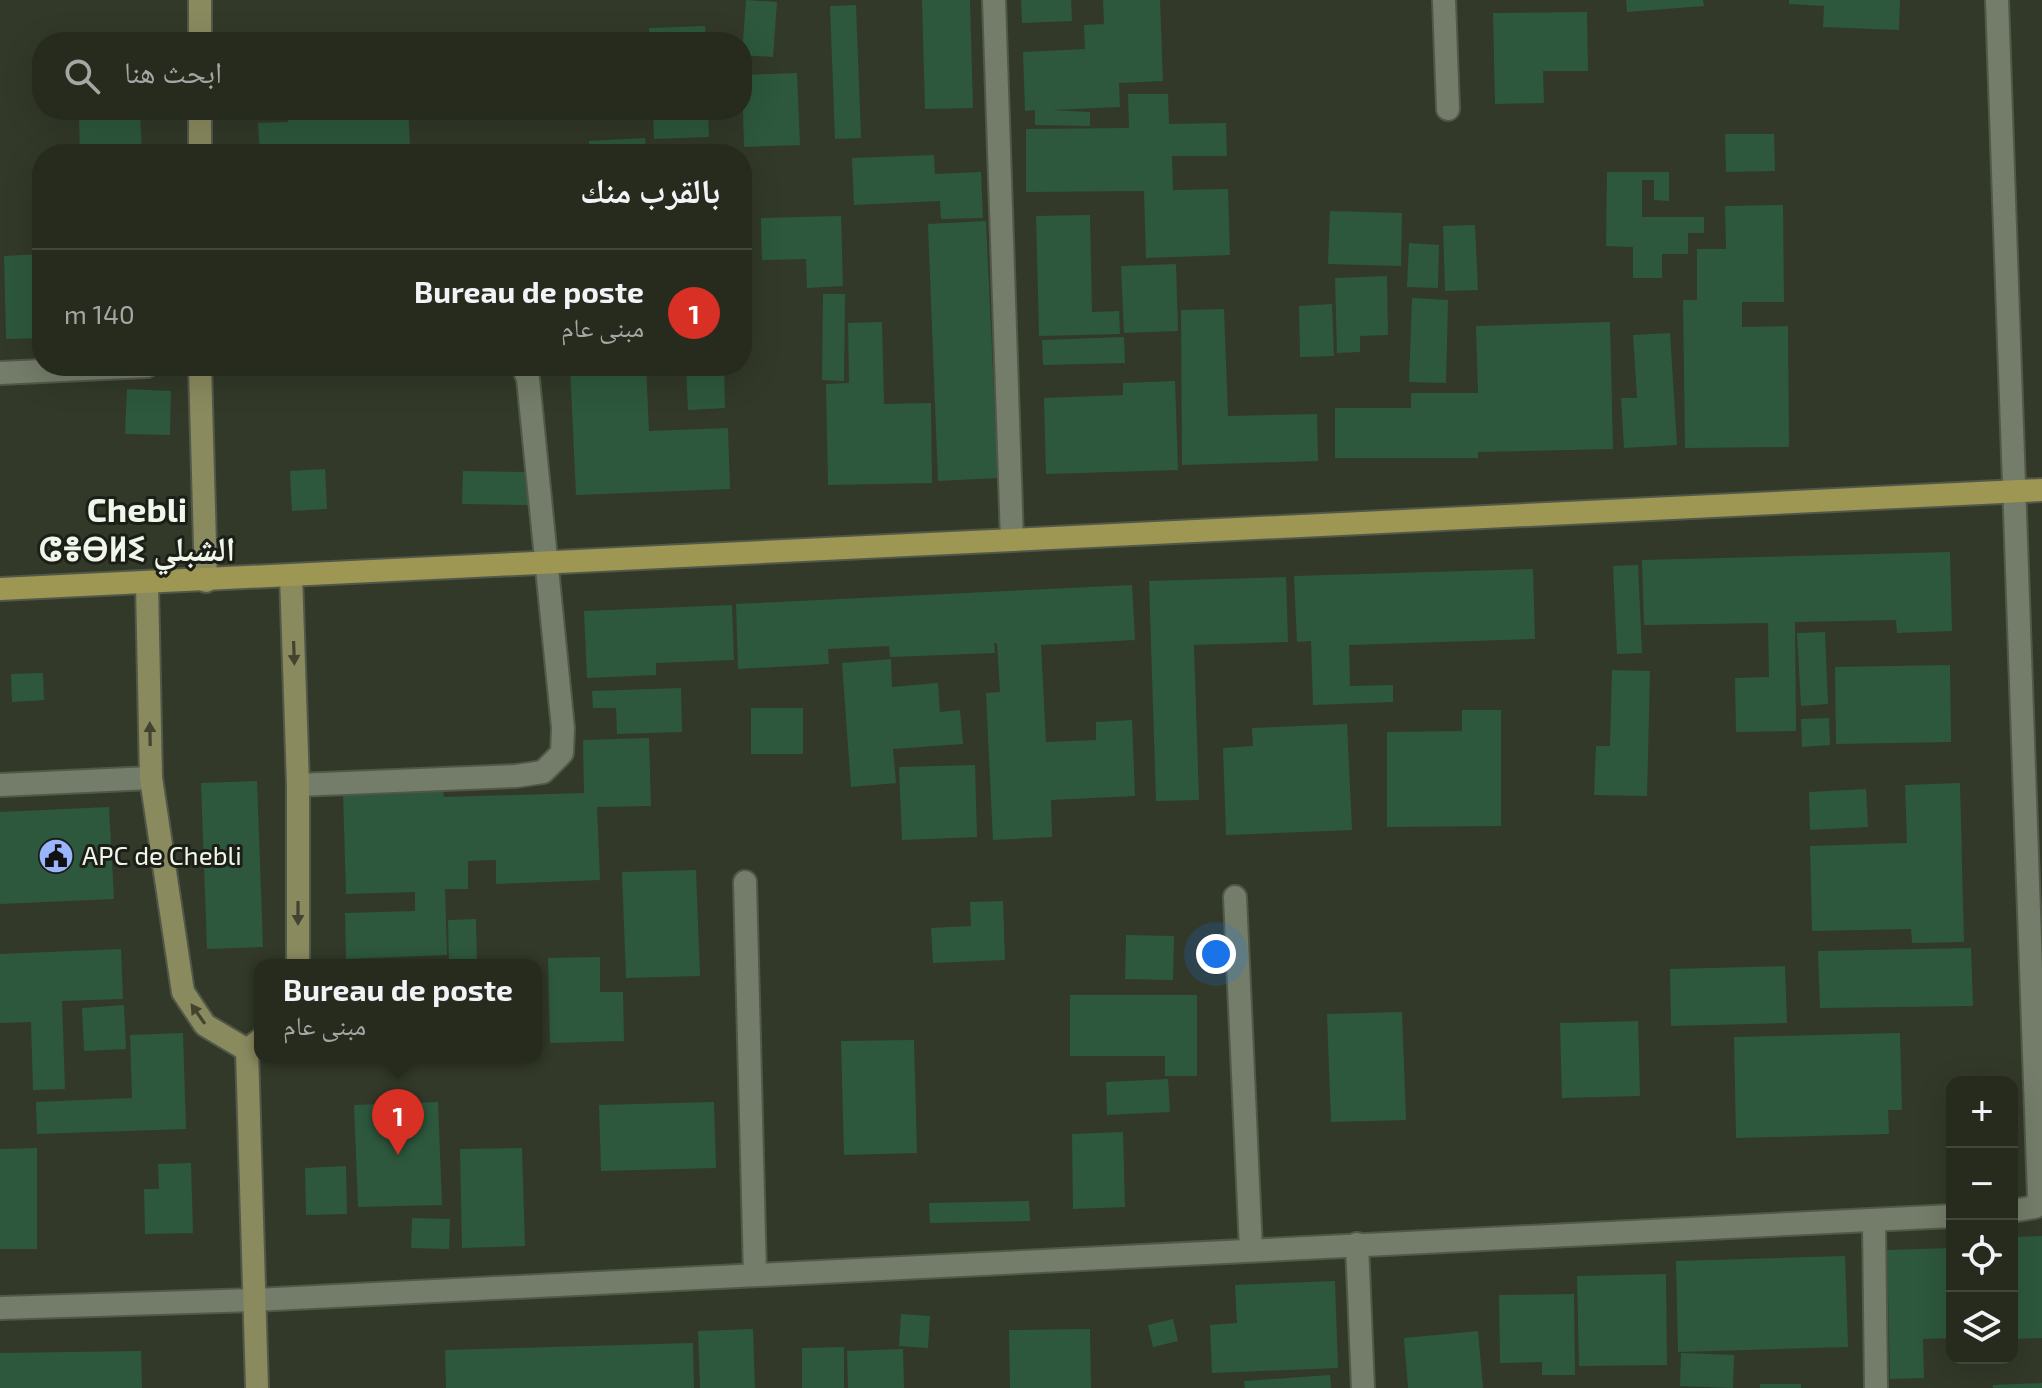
<!DOCTYPE html>
<html lang="ar">
<meta charset="utf-8">
<style>
body{margin:0;font-family:"Exo 2","Noto Naskh Arabic","Noto Sans Tifinagh",sans-serif;background:#32372b;color:#f1f3f6;direction:rtl}
.controls{position:absolute;right:24px;bottom:24px;display:grid;overflow:hidden;border-radius:16px;box-shadow:0 8px 32px #0002}
.controls button{width:72px;height:72px;display:grid;place-items:center;padding:0;border:0;border-bottom:2px solid #42473c;background:#262b1e;color:#f1f3f6;font:40px sans-serif}
.you{position:absolute;left:1216px;top:954px;width:28px;height:28px;margin:-20px;border:6px solid #fff;border-radius:50%;background:#1a73e8;box-shadow:0 0 0 12px #1a73e833}
.badge{display:grid;place-items:center;width:52px;height:52px;border-radius:50%;background:#d93025;color:#fff;font-size:26px;font-weight:700}
.pin{position:absolute;translate:-50% -66px;filter:drop-shadow(0 2px 4px #0008)}
.pin::after{content:'';position:absolute;top:42px;width:28px;height:24px;background:inherit;clip-path:polygon(0 0,100% 0,50% 100%)}
.popup{position:absolute;left:254px;top:959px;width:288px;height:104px;box-sizing:border-box;display:grid;place-content:center;border-radius:16px;background:#262b1e;filter:drop-shadow(0 2px 6px #0005);font-size:26px;white-space:nowrap;color:#a4a7a4}
.popup b{font-size:30px;color:#f1f3f6}
.popup::after{content:'';position:absolute;left:50%;top:100%;margin-left:-16px;border:16px solid transparent;border-top-color:#262b1e}
.list{margin:0;padding:0;list-style:none}
h2{display:flex;justify-content:space-between;align-items:center;height:104px;margin:0;padding:0 32px;font-size:34px}
h2 small{font-size:26px;font-weight:400;color:#a4a7a4}
.list li{display:grid;grid-template-columns:52px 1fr auto;gap:24px;align-items:center;box-sizing:border-box;height:128px;padding:0 32px;border-top:2px solid #42473c}
.list b{display:block;font-size:30px;white-space:nowrap}
.list p{margin:0;font-size:26px;white-space:nowrap;color:#a4a7a4}
.list em{font-size:26px;font-style:normal;color:#a4a7a4}
.icon{flex:none;width:44px;height:44px;fill:none;stroke:currentColor;stroke-width:2;stroke-linecap:round;stroke-linejoin:round}
.map{position:relative;flex:none;width:2042px;height:1388px;overflow:hidden;direction:ltr}
.search{position:absolute;background:#262b1e;box-shadow:0 8px 32px #0002;left:32px;top:32px;width:720px;height:88px;display:flex;align-items:center;gap:20px;box-sizing:border-box;padding:0 28px;border-radius:32px;color:#a4a7a4;font-size:30px}
.panel{position:absolute;background:#262b1e;box-shadow:0 8px 32px #0002;left:32px;top:144px;width:720px;height:232px;border-radius:32px;direction:rtl}
.map>svg:first-child{display:block}
</style>
<div class="map">
<svg width="2042" height="1388" viewBox="0 0 2042 1388">
<rect width="100%" height="100%" fill="#323928"/>
<g fill="#2d583d">
<polygon points="746,0 777,2 773,57 742,55"/>
<polygon points="922,0 970,0 973,108 925,109"/>
<polygon points="1021,0 1071,0 1072,21 1022,23"/>
<polygon points="1103,0 1160,0 1163,81 1119,83 1120,107 1052,110 1090,112 1090,126 1035,125 1035,110 1025,111 1023,52 1085,49 1084,25 1104,24"/>
<polygon points="1626,0 1703,0 1704,6 1627,12"/>
<polygon points="1789,0 1900,0 1899,30 1823,27 1824,6 1789,4"/>
<polygon points="856,5 861,138 835,139 830,6"/>
<polygon points="1587,12 1588,71 1543,71 1544,103 1495,104 1493,13"/>
<polygon points="705,26 706,42 650,42 649,28"/>
<polygon points="797,73 800,145 744,147 742,75"/>
<polygon points="1128,94 1168,94 1169,124 1226,123 1227,156 1172,156 1173,190 1228,189 1230,255 1146,258 1144,191 1026,192 1026,129 1129,128"/>
<polygon points="288,110 408,110 410,146 260,153 258,123 288,122"/>
<polygon points="653,110 708,110 709,137 654,139"/>
<polygon points="140,114 142,154 80,154 79,116"/>
<polygon points="1725,134 1774,134 1775,171 1726,172"/>
<polygon points="645,138 646,154 589,154 589,141"/>
<polygon points="934,155 935,174 981,172 983,218 941,219 940,201 854,205 852,158"/>
<polygon points="1607,172 1669,172 1669,201 1654,200 1654,180 1642,180 1642,217 1704,217 1704,233 1688,233 1688,254 1662,254 1662,278 1633,278 1633,247 1606,246"/>
<polygon points="1783,205 1784,302 1742,302 1742,327 1788,326 1789,447 1685,448 1683,300 1697,300 1697,249 1726,249 1725,206"/>
<polygon points="1330,211 1402,213 1401,266 1328,264"/>
<polygon points="1090,215 1092,312 1119,311 1120,334 1039,336 1036,216"/>
<polygon points="841,216 843,286 807,288 806,259 762,260 761,218"/>
<polygon points="986,221 998,478 938,481 928,224"/>
<polygon points="1475,225 1478,290 1445,291 1443,226"/>
<polygon points="1409,243 1439,245 1438,288 1407,287"/>
<polygon points="42,254 42,338 6,339 4,256"/>
<polygon points="1176,264 1178,331 1124,333 1121,266"/>
<polygon points="1387,276 1388,335 1360,336 1360,352 1337,353 1335,278"/>
<polygon points="823,294 845,294 844,381 822,380"/>
<polygon points="1412,298 1448,300 1446,383 1409,382"/>
<polygon points="1332,304 1334,356 1300,357 1299,306"/>
<polygon points="1224,309 1228,416 1317,414 1318,461 1182,465 1181,310"/>
<polygon points="882,322 884,404 931,403 932,483 828,485 826,384 849,383 848,323"/>
<polygon points="1610,322 1613,449 1478,452 1478,458 1335,458 1335,408 1411,408 1411,393 1478,393 1476,326"/>
<polygon points="1670,333 1677,445 1624,448 1621,398 1637,398 1633,335"/>
<polygon points="1124,337 1125,363 1043,365 1042,340"/>
<polygon points="570,366 646,366 649,431 728,428 730,489 576,495"/>
<polygon points="686,366 724,366 725,408 688,410"/>
<polygon points="1175,381 1178,470 1046,474 1044,398 1123,395 1123,383"/>
<polygon points="127,389 171,391 170,435 125,434"/>
<polygon points="325,469 327,509 292,511 290,471"/>
<polygon points="463,471 530,472 530,505 462,504"/>
<polygon points="1950,552 1952,631 1897,633 1896,620 1795,622 1796,731 1736,732 1735,678 1769,677 1768,623 1644,625 1642,560"/>
<polygon points="1638,565 1642,653 1617,654 1613,566"/>
<polygon points="1533,569 1535,639 1349,645 1350,686 1393,685 1393,702 1313,705 1311,641 1297,642 1294,576"/>
<polygon points="1286,577 1288,642 1194,645 1199,800 1156,801 1149,581"/>
<polygon points="1132,585 1135,640 1041,645 1046,742 1096,740 1096,722 1132,720 1135,796 1051,800 1052,837 993,840 986,693 1000,692 997,643 994,643 995,653 890,657 889,646 828,649 829,664 738,669 736,604"/>
<polygon points="732,605 734,660 656,663 656,675 587,678 584,611"/>
<polygon points="1825,632 1828,704 1801,706 1797,633"/>
<polygon points="891,659 892,687 938,683 940,712 960,710 963,744 893,749 896,783 851,787 842,663"/>
<polygon points="1950,665 1951,742 1836,744 1835,667"/>
<polygon points="1612,670 1650,671 1647,796 1594,795 1596,746 1610,746"/>
<polygon points="43,673 44,700 12,702 11,674"/>
<polygon points="681,688 682,732 617,734 616,708 593,708 592,691"/>
<rect x="751" y="708" width="52" height="46"/>
<polygon points="1462,710 1501,710 1501,826 1387,827 1387,732 1462,731"/>
<polygon points="1829,718 1830,745 1802,747 1801,719"/>
<polygon points="1347,724 1352,830 1226,835 1223,748 1253,746 1252,728"/>
<polygon points="649,738 651,806 597,807 600,880 496,884 496,860 468,861 468,889 445,889 447,955 346,959 345,913 415,911 415,892 346,894 343,793 443,790 444,797 584,793 583,740"/>
<polygon points="975,765 977,837 902,840 899,767"/>
<polygon points="257,781 263,947 207,949 201,783"/>
<polygon points="1960,783 1964,942 1912,943 1911,929 1812,931 1810,846 1907,843 1905,785"/>
<polygon points="1866,789 1868,827 1810,830 1809,792"/>
<polygon points="109,807 114,899 0,904 0,812"/>
<polygon points="696,870 700,976 626,978 622,872"/>
<polygon points="1003,901 1005,960 933,963 931,928 971,926 970,902"/>
<polygon points="476,919 477,965 449,965 448,920"/>
<polygon points="1126,935 1174,936 1173,980 1125,979"/>
<polygon points="1971,948 1973,1006 1820,1008 1818,951"/>
<polygon points="121,949 123,999 62,1001 65,1089 33,1090 31,1022 0,1023 0,954"/>
<polygon points="600,957 600,992 623,992 624,1041 550,1043 548,958"/>
<polygon points="1785,966 1787,1023 1671,1026 1670,969"/>
<polygon points="1070,995 1197,995 1197,1076 1165,1076 1165,1056 1070,1056"/>
<polygon points="124,1005 126,1049 84,1051 82,1008"/>
<polygon points="1402,1012 1406,1120 1331,1122 1327,1014"/>
<polygon points="1638,1021 1640,1096 1562,1098 1560,1023"/>
<polygon points="183,1033 186,1129 37,1134 36,1102 132,1098 130,1035"/>
<polygon points="1900,1033 1902,1110 1888,1110 1889,1134 1736,1138 1734,1037"/>
<polygon points="914,1040 917,1153 844,1155 841,1041"/>
<polygon points="1168,1079 1170,1112 1107,1115 1106,1082"/>
<polygon points="438,1102 442,1205 358,1207 354,1105"/>
<polygon points="714,1102 716,1168 601,1171 599,1105"/>
<polygon points="1123,1132 1125,1207 1073,1209 1072,1134"/>
<polygon points="37,1148 37,1249 0,1249 0,1149"/>
<polygon points="522,1148 525,1246 462,1248 460,1149"/>
<polygon points="191,1163 193,1233 145,1234 144,1189 159,1189 158,1164"/>
<polygon points="346,1166 347,1214 306,1215 305,1168"/>
<polygon points="1029,1201 1030,1221 930,1223 929,1203"/>
<polygon points="412,1218 450,1219 449,1249 411,1248"/>
<polygon points="2042,1236 2042,1338 2015,1339 2012,1237"/>
<polygon points="1952,1248 1952,1338 1923,1339 1924,1378 1890,1379 1887,1250"/>
<polygon points="1845,1256 1848,1347 1678,1352 1676,1261"/>
<polygon points="1666,1274 1667,1365 1579,1366 1577,1276"/>
<polygon points="1335,1281 1338,1368 1212,1373 1210,1325 1237,1323 1235,1285"/>
<polygon points="1574,1294 1575,1375 1542,1375 1542,1362 1500,1363 1499,1295"/>
<polygon points="901,1314 930,1316 928,1348 899,1346"/>
<polygon points="1173,1319 1178,1341 1153,1347 1148,1325"/>
<polygon points="753,1329 755,1388 700,1388 698,1331"/>
<polygon points="1090,1329 1091,1388 1010,1388 1009,1330"/>
<polygon points="1478,1331 1483,1388 1408,1388 1404,1338"/>
<polygon points="693,1343 694,1388 446,1388 445,1350"/>
<polygon points="844,1347 844,1388 802,1388 802,1348"/>
<polygon points="903,1349 904,1388 848,1388 847,1351"/>
<polygon points="141,1351 142,1388 0,1388 0,1353"/>
<polygon points="1681,1353 1734,1355 1733,1388 1680,1386"/>
<polygon points="1330,1375 1331,1388 1245,1388 1244,1381"/>
<polygon points="2042,1383 2042,1388 1993,1388 1993,1385"/>
<rect x="1760" y="1384" width="41" height="4"/>
</g>
<g fill="none" stroke-linecap="round" stroke-linejoin="round">
<defs>
<g id="minor">
<polyline points="994,0 1012,540"/>
<polyline points="1444,0 1448,109"/>
<polyline points="1997,0 2039,1197 2035,1207 2012,1211"/>
<polyline points="0,373 147,366"/>
<polyline points="0,785 151,778"/>
<polyline points="298,785 516,776 543,772 562,753 563,728 528,379 523,366"/>
<polyline points="745,882 755,1275"/>
<polyline points="1235,897 1251,1250"/>
<polyline points="1874,1223 1876,1388"/>
<polyline points="1357,1244 1363,1388"/>
<polyline points="0,1308 254,1300 1952,1216"/>
</g>
<g id="secondary">
<polyline points="200,42 200,0"/>
<polyline points="200,154 200,110"/>
<polyline points="200,366 206,581"/>
<polyline points="291,575 298,785 298,965"/>
<polyline points="147,584 151,778 183,992 205,1025 247,1050 260,1040"/>
<polyline points="247,1050 257,1388"/>
</g>
<polyline id="primary" points="0,589 2042,490"/>
</defs>
<use href="#minor" stroke="#525849" stroke-width="26"/>
<use href="#secondary" stroke="#525849" stroke-width="26"/>
<use href="#primary" stroke="#525849" stroke-width="26"/>
<use href="#minor" stroke="#747d69" stroke-width="22"/>
<use href="#secondary" stroke="#898a5e" stroke-width="22"/>
<use href="#primary" stroke="#9e9653" stroke-width="22"/>
</g>
<defs><path id="oneway-solid" d="M-6-.8H1V-3.2L6.5 0L1 3.2V.8H-6Z" transform="scale(2)"/></defs>
<g fill="#424430">
<use href="#oneway-solid" transform="translate(294 653) rotate(88)"/>
<use href="#oneway-solid" transform="translate(150 734) rotate(-91)"/>
<use href="#oneway-solid" transform="translate(298 913) rotate(90)"/>
<use href="#oneway-solid" transform="translate(198 1014) rotate(-125)"/>
</g>
<defs>
<symbol id="civic-disc" viewBox="-11 -11 22 22"><circle r="9.5" fill="#9ab5fd" stroke="#1b1f17"/><path d="M-.6-6.5H3V-4.5H.6V-3L4-1V1h2V6H-6V1h2V-1L-.6-3ZM-1.2 2.5V6h2.4V2.5Z" fill="#111"/></symbol>
</defs>
<g fill-rule="evenodd">
<use href="#civic-disc" x="36" y="836" width="40" height="40"/>
</g>
<g text-anchor="middle" stroke-width="6" stroke-linejoin="round" paint-order="stroke">
<g font-size="26" fill="#f1f6eb" stroke="#1b1f17" text-anchor="start">
<text x="82" y="865">APC de Chebli</text>
</g>
<g font-size="34" font-weight="bold" fill="#f1f6eb" stroke="#1b1f17">
<text x="137" y="522">Chebli<tspan x="137" dy="39">ⵛⴻⴱⵍⵉ الشبلي</tspan></text>
</g>
</g>
</svg>
<div class="controls">
<button>+</button>
<button>−</button>
<button><svg class="icon" aria-label="locate" viewBox="0 0 24 24"><circle cx="12" cy="12" r="6"/><path d="M12 2v4M12 18v4M2 12h4M18 12h4"/></svg></button>
<button><svg class="icon" aria-label="layers" viewBox="0 0 24 24"><path d="M12 4l9 5-9 5-9-5zM3 14l9 5 9-5"/></svg></button>
</div>
<div class="you"></div>
<div class="pin badge" style="left:398px;top:1155px">1</div>
<div class="popup"><b>Bureau de poste</b>مبنى عام</div>
<div class="search"><svg class="icon" aria-label="search" viewBox="0 0 24 24"><circle cx="10" cy="10" r="6"/><path d="M15 15l6 6"/></svg>ابحث هنا</div>
<section class="panel">
<h2>بالقرب منك<small></small></h2>
<ul class="list">
<li><span class="badge">1</span><div><b>Bureau de poste</b><p>مبنى عام</p></div><em>140 m</em></li>
</ul>
</section>
</div>
